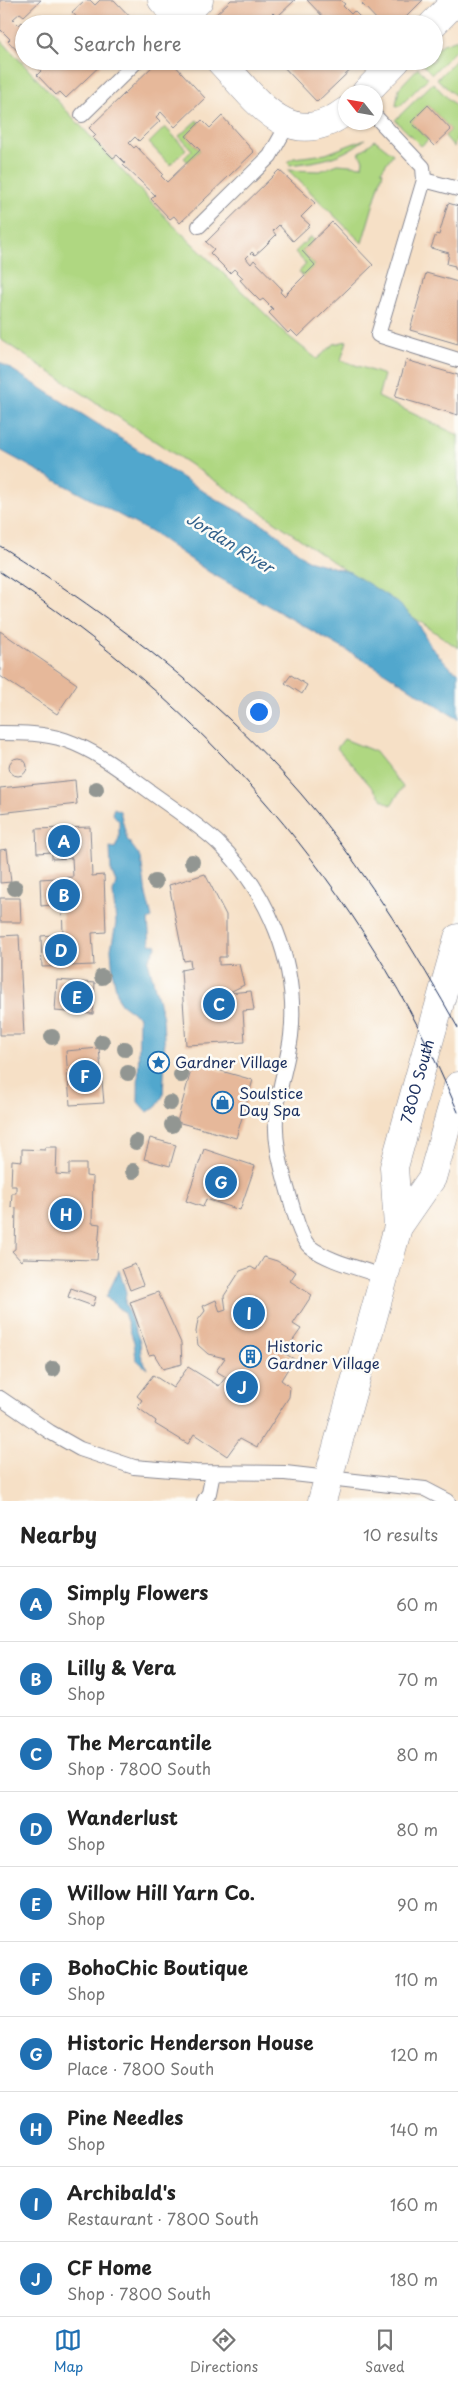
<!DOCTYPE html>
<meta charset="utf-8">
<style>
body{margin:0;font-family:"Playpen Sans",sans-serif;background:#f2f2f2;color:#222}
.compass{position:absolute;left:338px;top:85px;width:45px;height:45px;border-radius:50%;background:#fff;box-shadow:0 1px 4px #0004;rotate:301deg}
.you{position:absolute;left:258px;top:711px;width:18px;height:18px;margin:-12px;border:4px solid #fff;border-radius:50%;background:#1a73e8;box-shadow:0 0 0 8px #1a73e833}
.badge{display:grid;place-items:center;width:32px;height:32px;border-radius:50%;background:#1f6fb2;color:#fff;font-size:16px;font-weight:700}
.pin{position:absolute;translate:-50% -50%;border:2px solid #fff;box-shadow:0 1px 5px #0006}
.list{margin:0;padding:0;list-style:none}
h2{display:flex;justify-content:space-between;align-items:center;height:65px;margin:0;padding:0 20px;font-size:21px}
h2 small{font-size:16px;font-weight:400;color:#767676}
.list li{display:grid;grid-template-columns:32px 1fr auto;gap:15px;align-items:center;box-sizing:border-box;height:75px;padding:0 20px;border-top:1px solid #e0e0e0}
.list b{display:block;font-size:19px;white-space:nowrap}
.list p{margin:0;font-size:16px;white-space:nowrap;color:#767676}
.list em{font-size:16px;font-style:normal;color:#767676}
.icon{flex:none;width:28px;height:28px;fill:none;stroke:currentColor;stroke-width:2;stroke-linecap:round;stroke-linejoin:round}
.map{position:relative;flex:none;width:458px;height:1501px;overflow:hidden}
.search{position:absolute;background:#fff;box-shadow:0 1px 4px #0004;left:15px;right:15px;top:15px;height:55px;display:flex;align-items:center;gap:12px;box-sizing:border-box;padding:0 18px;border-radius:28px;color:#767676;font-size:19px}
.sheet{height:815px;background:#fff}
nav{display:flex;justify-content:space-around;align-items:center;box-sizing:border-box;height:70px;border-top:1px solid #e0e0e0;background:#fff;font-size:14px;color:#767676}
nav a{display:grid;justify-items:center;gap:2px}
nav .on{color:#1f6fb2}
.map>svg:first-child{display:block}
</style>
<div class="map">
<svg width="458" height="1501" viewBox="0 0 458 1501">
<rect width="100%" height="100%" fill="#fdfcf7"/>
<filter id="ink" filterUnits="userSpaceOnUse"><feTurbulence type="fractalNoise" baseFrequency=".02" numOctaves="2"/><feDisplacementMap in="SourceGraphic" scale="10" xChannelSelector="R" yChannelSelector="G"/><feConvolveMatrix kernelMatrix="1 2 1 2 8 2 1 2 1" color-interpolation-filters="sRGB"/></filter>
<filter id="wash" filterUnits="userSpaceOnUse"><feTurbulence type="fractalNoise" baseFrequency=".0096" numOctaves="4" result="noise"/><feDisplacementMap in="SourceGraphic" scale="20" xChannelSelector="R" yChannelSelector="G"/><feGaussianBlur stdDeviation="1.12" result="paint"/><feColorMatrix in="noise" values="0 0 0 0 0 0 0 0 0 0 0 0 0 0 0 0 0 1.4 0 .05"/><feComposite in="paint" operator="in"/></filter>
<g filter="url(#wash)">
<rect width="100%" height="100%" fill="#f6e0c6"/>
<g fill="#afd781" stroke="#658370">
<polygon points="0,39 170,222 287,335 317,359 334,344 347,341 341,360 384,375 378,397 458,435 458,648 232,492 0,339"/>
<polygon points="458,39 458,48 432,74 422,64 424,61 434,61 434,52 443,44"/>
<polygon points="458,58 458,98 437,79"/>
<polygon points="418,68 428,78 400,106 396,106 399,88"/>
<polygon points="433,83 458,109 458,135 454,147 445,136 451,130 428,105 411,122 428,140 421,146 395,120"/>
<polygon points="197,120 199,123 186,136 200,150 188,162 184,158 192,150 179,136"/>
<polygon points="165,127 186,149 170,165 149,143"/>
<path d="M365,139C340,159 320,161 290,165L287,162L294,158L326,154Z"/>
<polygon points="375,140 393,154 381,171 383,172 362,243 288,170 320,171 338,164 362,166 363,160 359,153"/>
<polygon points="310,237 313,240 302,251 315,265 304,277 299,272 306,264 295,252"/>
<polygon points="344,739 374,751 403,787 391,805 384,801 337,748"/>
</g>
<g fill="#51a7cd" stroke="#366b96">
<polygon points="0,362 214,498 271,529 307,560 350,572 397,602 417,621 431,647 452,669 458,672 458,719 381,670 209,572 154,534 0,450"/>
<polygon points="114,808 120,811 127,839 141,858 146,894 152,918 148,920 150,944 157,945 148,961 163,1018 165,1056 163,1096 155,1108 147,1112 138,1102 139,1017 119,1002 113,975 111,949 116,923 113,893 116,882 111,870 110,847 115,848 119,838 119,821 112,813"/>
<polygon points="119,1270 126,1292 125,1303 140,1342 141,1355 147,1369 136,1359 134,1342 124,1313 106,1297"/>
</g>
<g id="blocks">
<g fill="#e6b89a">
<polygon points="0,0 41,0 24,16 20,13 13,19 19,25 22,22 24,24 24,58 8,41 10,39 1,30 0,32"/>
<polygon points="85,0 90,0 95,5 100,0 114,0 137,24 83,24 72,12"/>
<polygon points="231,0 295,0 277,17 273,13 267,19 272,24 218,24 212,18"/>
<polygon points="307,0 340,0 345,4 343,6 351,14 354,11 367,24 337,24 331,17 327,21"/>
<polygon points="366,0 423,0 399,24 387,24 385,22 381,24 362,4"/>
<polygon points="31,61 105,61 66,98 60,92 56,95 37,75 41,71"/>
<polygon points="158,61 171,61 205,98 175,127 161,112 156,117 160,121 145,135 139,141 135,137 129,143 134,148 136,146 163,174 161,176 167,182 200,150 186,136 202,120 210,128 222,116 254,152 180,223 174,216 170,219 151,199 155,195 123,165 125,163 117,155 113,158 93,138 96,135 89,128"/>
<polygon points="278,61 360,61 317,102"/>
<polygon points="428,105 451,130 434,146 411,122"/>
<polygon points="279,170 315,203 301,217 310,225 293,241 279,225 273,231 276,235 263,248 255,255 252,252 246,258 251,264 254,260 282,289 280,292 284,296 315,265 302,251 332,222 373,265 298,337 291,330 288,333 269,313 273,309 263,299 260,301 250,291 240,280 243,278 234,269 230,273 210,253 214,249 206,242"/>
<polygon points="448,203 458,206 458,270 455,269 455,266 447,264 449,253 431,248 436,234 439,235"/>
<polygon points="426,273 458,282 458,344 410,330"/>
<polygon points="406,360 458,375 458,415 395,397"/>
<polygon points="0,631 77,684 57,714 0,676"/>
<polygon points="291,675 307,685 302,694 285,683"/>
<circle cx="18" cy="767" r="9"/>
<polygon points="75,780 77,804 0,813 0,788"/>
<polygon points="90,827 92,876 104,875 106,932 92,933 94,965 42,967 41,936 63,934 62,904 41,906 40,879 73,877 72,858 52,859 52,852 37,853 36,829"/>
<polygon points="7,849 11,882 0,883 0,850"/>
<polygon points="205,874 226,915 226,957 219,957 219,965 239,964 244,985 228,993 251,991 254,1010 243,1011 245,1042 186,1045 181,970 191,968 190,960 184,961 169,885"/>
<polygon points="0,898 20,898 21,922 0,922"/>
<polygon points="19,935 24,1035 0,1035 0,936"/>
<polygon points="57,980 95,983 93,1014 55,1011"/>
<polygon points="99,1048 104,1103 70,1105 66,1051"/>
<polygon points="193,1063 253,1080 236,1138 177,1122"/>
<polygon points="150,1138 176,1145 170,1166 144,1159"/>
<polygon points="46,1147 57,1147 56,1174 69,1175 69,1164 86,1164 86,1176 93,1177 92,1223 100,1224 97,1260 23,1258 21,1261 12,1251 15,1249 16,1208 11,1207 12,1193 16,1193 16,1186 11,1186 12,1160 22,1161 22,1149 45,1150"/>
<polygon points="204,1149 255,1166 240,1210 206,1199 203,1207 186,1201"/>
<polygon points="264,1257 277,1261 296,1272 290,1281 312,1295 293,1324 301,1329 284,1353 294,1359 281,1380 290,1387 289,1397 257,1447 240,1438 227,1456 194,1434 188,1444 155,1424 156,1421 137,1407 142,1400 137,1396 153,1375 173,1388 188,1367 219,1386 226,1377 216,1371 225,1358 208,1354 198,1345 196,1332 198,1320 205,1311 203,1306 216,1300 220,1312 226,1310 224,1296 240,1271 251,1267 256,1270"/>
<polygon points="135,1264 143,1285 130,1290 122,1269"/>
<polygon points="71,1288 96,1297 93,1306 68,1297"/>
<polygon points="158,1292 181,1343 182,1364 163,1369 154,1354 149,1355 130,1302"/>
</g>
</g>
</g>
<g filter="url(#ink)">
<use href="#blocks" fill-opacity="0" stroke="#888892" stroke-width="1"/>
<g fill="none" stroke-linecap="round" stroke-linejoin="round">
<defs>
<g id="lane">
<polyline points="82,115 137,61"/>
<polyline points="376,117 423,167 424,180 378,335 458,360"/>
<polyline points="424,180 458,189"/>
<polyline points="199,226 270,156 288,124"/>
<path d="M0,733C21,733 45,733 65,740C100,752 129,777 159,798C179,812 199,826 217,842C268,891 299,965 291,1036C288,1060 280,1083 277,1107C272,1141 283,1173 292,1205C295,1215 301,1240 310,1247C330,1262 360,1268 384,1277"/>
<polyline points="0,1398 50,1432 80,1449 134,1467 196,1472 285,1473 425,1489 448,1501"/>
<polyline points="204,1501 209,1493 213,1473"/>
</g>
<g id="street">
<polyline points="162,0 184,24"/>
<polyline points="180,19 199,0"/>
<polyline points="433,24 457,0"/>
<path d="M220,61C257,100 289,154 346,111"/>
<polyline points="366,92 396,61"/>
</g>
<g id="primary">
<path id="s1" d="M398,1227L394,1167L458,938"/>
<polyline points="322,1501 398,1227 432,1178 458,1086"/>
</g>
</defs>
<use href="#lane" stroke="#888892" stroke-width="16"/>
<use href="#street" stroke="#888892" stroke-width="29"/>
<use href="#primary" stroke="#888892" stroke-width="29"/>
<use href="#lane" stroke="#fff" stroke-width="14"/>
<use href="#street" stroke="#fff" stroke-width="28"/>
<use href="#primary" stroke="#fff" stroke-width="28"/>
<g stroke="#1b2f5e" stroke-width="1">
<path d="M0,546C117,620 229,705 317,813C371,880 416,953 458,1028"/>
<path d="M0,572C203,705 364,887 458,1112"/>
</g>
</g>
<g fill="#929692">
<circle cx="96" cy="789" r="8"/>
<circle cx="192" cy="862" r="8"/>
<circle cx="155" cy="882" r="8"/>
<circle cx="15" cy="888" r="8"/>
<circle cx="102" cy="977" r="8"/>
<circle cx="52" cy="1037" r="8"/>
<circle cx="102" cy="1042" r="8"/>
<circle cx="125" cy="1049" r="8"/>
<circle cx="128" cy="1073" r="8"/>
<circle cx="181" cy="1075" r="8"/>
<circle cx="170" cy="1103" r="8"/>
<circle cx="172" cy="1125" r="8"/>
<circle cx="136" cy="1142" r="8"/>
<circle cx="133" cy="1171" r="8"/>
<circle cx="53" cy="1369" r="8"/>
</g>
</g>
<defs>
<symbol id="sight-ring" viewBox="-11 -11 22 22"><circle r="9.5" fill="#fdfcf7" stroke="#1f6fb2" stroke-width="1.5"/><path d="M0-6L1.8-2.2L6-1.7L2.9 1.2L3.7 5.4L0 3.3L-3.7 5.4L-2.9 1.2L-6-1.7L-1.8-2.2Z" fill="#1f6fb2"/></symbol>
<symbol id="shop-ring" viewBox="-11 -11 22 22"><circle r="9.5" fill="#fdfcf7" stroke="#1f6fb2" stroke-width="1.5"/><path d="M-5-2.5h2.3a2.7 3.5 0 0 1 5.4 0H5L5.5 6h-11ZM-1.5-2.5h3a1.5 2.3 0 0 0-3 0Z" fill="#1f6fb2"/></symbol>
<symbol id="building-ring" viewBox="-11 -11 22 22"><circle r="9.5" fill="#fdfcf7" stroke="#1f6fb2" stroke-width="1.5"/><path d="M-4-6H4V6H1V3H-1V6H-4ZM-2.5-4.3h1.7v1.8h-1.7ZM.8-4.3h1.7v1.8H.8ZM-2.5-1h1.7V.8h-1.7ZM.8-1h1.7V.8H.8Z" fill="#1f6fb2"/></symbol>
</defs>
<g fill-rule="evenodd">
<use href="#sight-ring" x="146" y="1050" width="25" height="25"/>
<use href="#shop-ring" x="210" y="1090" width="25" height="25"/>
<use href="#building-ring" x="238" y="1344" width="25" height="25"/>
</g>
<g text-anchor="middle" stroke-width="5" stroke-linejoin="round" paint-order="stroke">
<g font-size="15" fill="#1b2f5e" stroke="#fdfcf7" text-anchor="start">
<text x="175" y="1068">Gardner Village</text>
<text x="239" y="1099">Soulstice<tspan x="239" dy="17">Day Spa</tspan></text>
<text x="267" y="1352">Historic<tspan x="267" dy="17">Gardner Village</tspan></text>
</g>
<g font-size="15" fill="#1b2f5e" stroke="#fdfcf7">
<text dy="5" stroke="none"><textPath href="#s1" startOffset="149">7800 South</textPath></text>
</g>
<g font-size="16" font-style="italic" fill="#315f8a" stroke="#fdfcf7">
<text transform="translate(230 543) rotate(32)" y="6">Jordan River</text>
</g>
</g>
</svg>
<svg class="compass" viewBox="-18 -18 36 36"><path d="M0-13l5 13h-10z" fill="#e53935"/><path d="M0 13l5-13h-10z" fill="#767676"/></svg>
<div class="you"></div>
<div class="pin badge" style="left:64px;top:841px">A</div>
<div class="pin badge" style="left:64px;top:895px">B</div>
<div class="pin badge" style="left:219px;top:1004px">C</div>
<div class="pin badge" style="left:61px;top:950px">D</div>
<div class="pin badge" style="left:77px;top:997px">E</div>
<div class="pin badge" style="left:85px;top:1076px">F</div>
<div class="pin badge" style="left:221px;top:1182px">G</div>
<div class="pin badge" style="left:66px;top:1214px">H</div>
<div class="pin badge" style="left:249px;top:1313px">I</div>
<div class="pin badge" style="left:242px;top:1387px">J</div>
<div class="search"><svg class="icon" aria-label="search" viewBox="0 0 24 24"><circle cx="10" cy="10" r="6"/><path d="M15 15l6 6"/></svg>Search here</div>
</div>
<section class="sheet">
<h2>Nearby<small>10 results</small></h2>
<ul class="list">
<li><span class="badge">A</span><div><b>Simply Flowers</b><p>Shop</p></div><em>60 m</em></li>
<li><span class="badge">B</span><div><b>Lilly &amp; Vera</b><p>Shop</p></div><em>70 m</em></li>
<li><span class="badge">C</span><div><b>The Mercantile</b><p>Shop · 7800 South</p></div><em>80 m</em></li>
<li><span class="badge">D</span><div><b>Wanderlust</b><p>Shop</p></div><em>80 m</em></li>
<li><span class="badge">E</span><div><b>Willow Hill Yarn Co.</b><p>Shop</p></div><em>90 m</em></li>
<li><span class="badge">F</span><div><b>BohoChic Boutique</b><p>Shop</p></div><em>110 m</em></li>
<li><span class="badge">G</span><div><b>Historic Henderson House</b><p>Place · 7800 South</p></div><em>120 m</em></li>
<li><span class="badge">H</span><div><b>Pine Needles</b><p>Shop</p></div><em>140 m</em></li>
<li><span class="badge">I</span><div><b>Archibald's</b><p>Restaurant · 7800 South</p></div><em>160 m</em></li>
<li><span class="badge">J</span><div><b>CF Home</b><p>Shop · 7800 South</p></div><em>180 m</em></li>
</ul>
</section>
<nav>
<a class="on"><svg class="icon" aria-label="map" viewBox="0 0 24 24"><path d="M3 6l6-2 6 2 6-2v14l-6 2-6-2-6 2zM9 4v14M15 6v14"/></svg>Map</a>
<a><svg class="icon" aria-label="directions" viewBox="0 0 24 24"><path d="M12 3l9 9-9 9-9-9zM9 14v-3h6M13 9l2 2-2 2"/></svg>Directions</a>
<a><svg class="icon" aria-label="saved" viewBox="0 0 24 24"><path d="M7 4h10v16l-5-4-5 4z"/></svg>Saved</a>
</nav>
